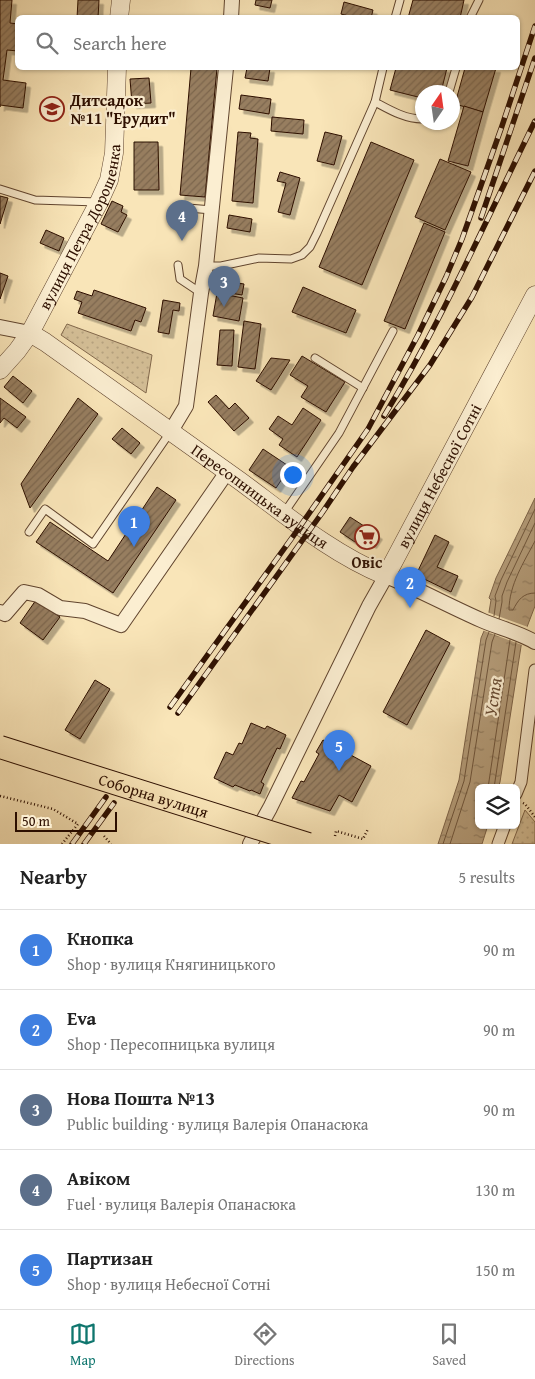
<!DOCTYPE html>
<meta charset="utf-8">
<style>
body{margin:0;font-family:"Gentium Book Plus",serif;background:#f2f2f2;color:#222}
.controls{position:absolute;right:15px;bottom:15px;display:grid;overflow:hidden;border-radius:8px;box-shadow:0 1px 4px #0004}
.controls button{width:45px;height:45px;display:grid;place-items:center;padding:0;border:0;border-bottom:1px solid #e0e0e0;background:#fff;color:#222;font:25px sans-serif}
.compass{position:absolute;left:415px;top:85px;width:45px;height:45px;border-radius:50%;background:#fff;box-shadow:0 1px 4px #0004;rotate:13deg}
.scale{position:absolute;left:15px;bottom:12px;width:102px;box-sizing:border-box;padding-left:5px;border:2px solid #2d0f00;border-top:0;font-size:14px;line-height:18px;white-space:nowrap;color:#2d0f00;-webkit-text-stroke:4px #fbeed1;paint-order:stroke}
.you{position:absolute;left:292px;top:474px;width:18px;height:18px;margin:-12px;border:4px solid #fff;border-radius:50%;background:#1a73e8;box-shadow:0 0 0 8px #1a73e833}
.badge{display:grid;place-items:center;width:32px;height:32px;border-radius:50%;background:#0f766e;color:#fff;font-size:16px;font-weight:700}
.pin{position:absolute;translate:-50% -41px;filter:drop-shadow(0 1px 2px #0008)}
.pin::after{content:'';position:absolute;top:26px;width:18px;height:15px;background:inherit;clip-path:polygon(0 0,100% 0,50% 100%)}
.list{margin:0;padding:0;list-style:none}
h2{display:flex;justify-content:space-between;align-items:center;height:65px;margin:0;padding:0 20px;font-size:21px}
h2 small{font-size:16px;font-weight:400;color:#767676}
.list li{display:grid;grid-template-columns:32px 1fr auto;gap:15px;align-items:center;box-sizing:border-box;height:80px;padding:0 20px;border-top:1px solid #e0e0e0}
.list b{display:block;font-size:19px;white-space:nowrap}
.list p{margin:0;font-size:16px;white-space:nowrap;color:#767676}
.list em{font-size:16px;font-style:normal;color:#767676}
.icon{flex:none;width:28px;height:28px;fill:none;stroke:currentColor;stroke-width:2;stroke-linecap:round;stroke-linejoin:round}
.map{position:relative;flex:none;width:535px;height:844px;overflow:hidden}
.search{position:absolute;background:#fff;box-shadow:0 1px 4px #0004;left:15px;right:15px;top:15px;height:55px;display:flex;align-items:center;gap:12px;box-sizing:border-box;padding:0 18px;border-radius:8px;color:#767676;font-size:19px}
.sheet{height:465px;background:#fff}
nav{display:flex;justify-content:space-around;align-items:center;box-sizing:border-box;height:70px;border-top:1px solid #e0e0e0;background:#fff;font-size:14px;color:#767676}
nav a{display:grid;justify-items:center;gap:2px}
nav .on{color:#0f766e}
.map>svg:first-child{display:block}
</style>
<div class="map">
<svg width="535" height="844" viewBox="0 0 535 844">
<defs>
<pattern id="grass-dots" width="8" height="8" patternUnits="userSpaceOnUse" patternTransform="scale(1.25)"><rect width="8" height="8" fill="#d6c199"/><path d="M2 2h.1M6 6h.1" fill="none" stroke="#b8a582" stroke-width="1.8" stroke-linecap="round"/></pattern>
<pattern id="water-ripples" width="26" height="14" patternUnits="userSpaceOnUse" patternTransform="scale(1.25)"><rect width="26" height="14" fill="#b49c79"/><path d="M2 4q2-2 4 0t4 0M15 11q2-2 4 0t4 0" fill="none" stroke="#937e61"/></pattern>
<pattern id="building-hatch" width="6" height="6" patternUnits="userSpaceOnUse" patternTransform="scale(1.25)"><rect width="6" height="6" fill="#977e60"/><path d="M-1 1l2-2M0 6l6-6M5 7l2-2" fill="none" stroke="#7c664d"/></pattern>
<filter id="shadow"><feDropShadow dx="4.5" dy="4.5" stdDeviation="0" flood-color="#0004"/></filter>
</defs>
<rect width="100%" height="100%" fill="#f9e5b8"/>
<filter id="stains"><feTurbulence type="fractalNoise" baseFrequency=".004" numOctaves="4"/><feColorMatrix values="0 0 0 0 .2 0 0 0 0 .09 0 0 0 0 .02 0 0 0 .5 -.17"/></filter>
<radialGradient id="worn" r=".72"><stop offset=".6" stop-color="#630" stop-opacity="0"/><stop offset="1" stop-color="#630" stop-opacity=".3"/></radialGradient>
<g fill="url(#grass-dots)" stroke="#82684c">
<polygon points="67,324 152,355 146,393 61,335"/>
<polygon points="525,810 535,822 535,844 512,844"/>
</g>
<polygon fill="url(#water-ripples)" stroke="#7e6449" points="535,498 535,606 522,640 500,782 498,788 479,788 479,825 488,825 482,844 438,844 459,780 481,638 487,624 491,600 489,598 496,578"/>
<polygon fill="#f9e5b8" points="487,612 528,627 522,645 482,630"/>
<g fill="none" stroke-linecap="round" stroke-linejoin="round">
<g stroke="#70563c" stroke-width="1">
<path d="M535,541C524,562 509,585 509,610H513C518,600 523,593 535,593"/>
<polyline points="494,616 496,601 495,596 501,580 535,509"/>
<polyline points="499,619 502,602 502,596 507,582 535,523"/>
<polyline points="488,788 510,640"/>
<polyline points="494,788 516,642"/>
<polyline points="443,844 464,781 486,640 489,632"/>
<polyline points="450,844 470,782 492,642 495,634"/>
</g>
</g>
<g fill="url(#building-hatch)" stroke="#2d0f00" filter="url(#shadow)">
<polygon points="0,0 12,0 10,23 18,24 18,51 7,50 3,80 26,83 23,108 0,105 0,107"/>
<polygon points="78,0 99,0 98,18 77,18"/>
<polygon points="256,0 272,0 270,8 255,5"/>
<polygon points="413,0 464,0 460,18 408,18"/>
<polygon points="344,2 373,10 371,18 356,18 341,14"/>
<polygon points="191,68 217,68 205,197 180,195"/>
<polygon points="247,68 270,68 268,81 245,78"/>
<polygon points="396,68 447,68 441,92 422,92 422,98 390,90"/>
<polygon points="465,68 496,68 483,112 455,104"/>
<polygon points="149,78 151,103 132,104 130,79"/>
<polygon points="241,95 271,99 269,114 239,109"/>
<polygon points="464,106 483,112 468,166 448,161"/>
<polygon points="272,117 304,120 303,134 271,131"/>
<polygon points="238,132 251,133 250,138 258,139 253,203 232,201"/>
<polygon points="325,132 342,136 334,165 317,161"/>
<polygon points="134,142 158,142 159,190 134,190"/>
<polygon points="371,142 414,160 362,285 319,267"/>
<polygon points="440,159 471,172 445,230 415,217"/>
<polygon points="280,172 300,178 290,215 278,212 286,183 277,181"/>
<polygon points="0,196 8,198 0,224"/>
<polygon points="112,201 123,206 121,212 127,215 118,232 101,224"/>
<polygon points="229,215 252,219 250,232 227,228"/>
<polygon points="424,223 445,232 405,329 384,321"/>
<polygon points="46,230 64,238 59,251 40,243"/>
<polygon points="0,273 8,276 0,299"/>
<polygon points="220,280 244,284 242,295 218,291"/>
<polygon points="303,287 356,310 346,333 292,312"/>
<polygon points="94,290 146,308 141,322 135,320 131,331 78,313 82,302 74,299 77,291 92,296"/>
<polygon points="217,293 243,298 239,321 213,316"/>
<polygon points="163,300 180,303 179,311 173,310 169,334 158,332"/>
<polygon points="244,321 261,324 255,369 238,367"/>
<polygon points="220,330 234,330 232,366 217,365"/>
<polygon points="302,356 345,382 326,412 301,397 308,386 290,375"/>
<polygon points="271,358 290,360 271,390 256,381"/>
<polygon points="13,376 32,391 23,403 4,387"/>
<polygon points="216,395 229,409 235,403 249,418 234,431 208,402"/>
<polygon points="0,398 26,417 17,428 4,418 0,423"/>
<polygon points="78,398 98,414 30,508 21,484"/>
<polygon points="303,408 321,420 297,457 279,445 283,439 269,429 278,416 292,425"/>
<polygon points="122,428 140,443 131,454 112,439"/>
<polygon points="263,449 290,467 276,488 249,470"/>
<polygon points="157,487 176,500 113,593 36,542 50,522 108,561"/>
<polygon points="350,517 378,535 372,544 360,536 355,542 340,532"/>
<polygon points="435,535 449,542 437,567 458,576 451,592 416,575"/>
<polygon points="36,600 60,617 43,640 20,623"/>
<polygon points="426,630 450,643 407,725 383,712"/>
<polygon points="95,680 110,689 80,739 65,730"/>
<polygon points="251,723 265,729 267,726 286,735 280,749 277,748 261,782 264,784 260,794 251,790 250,791 235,785 233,787 214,778 226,752 233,755 239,743 242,744"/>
<polygon points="323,740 371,766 352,802 339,795 330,811 292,798 301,781 304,782 319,754 316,752"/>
</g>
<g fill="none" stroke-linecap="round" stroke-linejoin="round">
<defs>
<g id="service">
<polyline points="395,18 400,0"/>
<polyline points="470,18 479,0"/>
<polyline points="449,92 456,68"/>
<path d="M375,102C390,110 405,119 422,119"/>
<polyline points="0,189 35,200 98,202"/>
<polyline points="186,218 188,208 212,210"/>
<polyline points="178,265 180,279 201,293"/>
<polyline points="206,266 221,266 259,258 291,259 302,255 310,247 317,233 375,102 383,68"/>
<polyline points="315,358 363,388"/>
<polyline points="284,513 339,433 393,331"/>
<polyline points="29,532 45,509 93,544 171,431"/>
</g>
<g id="pedestrian">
<polyline points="516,794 521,782 535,670"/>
<polyline points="498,844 505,825"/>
</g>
<g id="minor">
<polyline points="231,18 232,0"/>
<polyline points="0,327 30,333"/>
<polyline points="171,431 186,406 201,293 206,266 226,68"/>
<polyline points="0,612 5,614 24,592 38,595 60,608 85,611 121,625 227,472"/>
<path d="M250,844L270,808L369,606L386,576C418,589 449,606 481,620C499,628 518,632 535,642"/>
</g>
<g id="tertiary">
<polyline points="119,18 121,0"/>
<path id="s1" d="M30,333L45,342C110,388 175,434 240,481C286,515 332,554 386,576L535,295"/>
<path id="s2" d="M0,370L17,351L30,333L99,202L109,180L114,153L117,68"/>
</g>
</defs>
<use href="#service" stroke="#60442e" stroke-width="9"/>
<use href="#pedestrian" stroke="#60442e" stroke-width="13"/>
<use href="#minor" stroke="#60442e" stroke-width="16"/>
<use href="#tertiary" stroke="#60442e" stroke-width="19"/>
<g stroke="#2d0f00" stroke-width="2.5" stroke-dasharray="1 2.5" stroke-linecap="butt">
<polyline points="0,796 53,809 78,824 62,844"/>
<polyline points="523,803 525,804 535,817"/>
<polyline points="104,836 111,844"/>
<polyline points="335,836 336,831 363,839 368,829"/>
</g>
<use href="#service" stroke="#fbeed1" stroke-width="7"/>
<use href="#pedestrian" stroke="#fbeed1" stroke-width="11"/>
<use href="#minor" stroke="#fbeed1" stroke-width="14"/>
<use href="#tertiary" stroke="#fbeed1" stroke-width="18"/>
<defs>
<g id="rail">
<polyline points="481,218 535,58"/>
<path d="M384,416C442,321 486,220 535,121"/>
<polyline points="170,707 294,535 368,429 418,335 446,277 462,239 502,126 535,26"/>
<polyline points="178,713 322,513 353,467 430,365 472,297 535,171"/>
<polyline points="72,844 106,797"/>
<polyline points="84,844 114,803"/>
</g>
</defs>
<use href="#rail" stroke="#2d0f00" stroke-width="5.5"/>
<use href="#rail" stroke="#fbeed1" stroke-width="4" stroke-dasharray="11" stroke-linecap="butt"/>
<defs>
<g id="primary-bridge">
<path id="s3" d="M0,747L308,844"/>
</g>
</defs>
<use href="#primary-bridge" stroke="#2d0f00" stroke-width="24" stroke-linecap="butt"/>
<use href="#primary-bridge" stroke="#f9e5b8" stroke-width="22"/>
</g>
<defs>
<symbol id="school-ring" viewBox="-11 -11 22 22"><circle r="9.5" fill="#fbeed1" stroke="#8f2418" stroke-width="1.5"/><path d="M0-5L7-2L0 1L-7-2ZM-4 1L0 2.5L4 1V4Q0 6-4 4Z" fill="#8f2418"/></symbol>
<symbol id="supermarket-ring" viewBox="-11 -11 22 22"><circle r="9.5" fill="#fbeed1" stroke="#8f2418" stroke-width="1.5"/><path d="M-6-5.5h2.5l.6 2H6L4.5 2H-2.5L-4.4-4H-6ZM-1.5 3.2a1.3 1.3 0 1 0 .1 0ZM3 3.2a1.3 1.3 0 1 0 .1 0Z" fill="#8f2418"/></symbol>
</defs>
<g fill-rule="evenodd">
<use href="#school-ring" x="38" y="95" width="28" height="28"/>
<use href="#supermarket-ring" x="353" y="523" width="28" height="28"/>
</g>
<g text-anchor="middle" stroke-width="4.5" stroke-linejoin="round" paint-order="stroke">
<g font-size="16" font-weight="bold" fill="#2d0f00" stroke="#fbeed1" text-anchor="start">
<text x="70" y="106">Дитсадок<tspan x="70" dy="18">№11 "Ерудит"</tspan></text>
<text x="367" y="568" text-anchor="middle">Овіс</text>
</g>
<g font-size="16" fill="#2d0f00" stroke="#fbeed1">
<text dy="6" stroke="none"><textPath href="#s2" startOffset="166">вулиця Петра Дорошенка</textPath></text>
<text dy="6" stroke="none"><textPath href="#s1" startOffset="545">вулиця Небесної Сотні</textPath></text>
<text dy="6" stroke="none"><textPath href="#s1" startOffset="282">Пересопницька вулиця</textPath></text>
<text dy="6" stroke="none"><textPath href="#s3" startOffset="161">Соборна вулиця</textPath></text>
</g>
<g font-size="18" font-style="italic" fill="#6a4e36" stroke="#fbeed1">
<text transform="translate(493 697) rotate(-82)" y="6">Устя</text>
</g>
</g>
<rect width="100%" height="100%" filter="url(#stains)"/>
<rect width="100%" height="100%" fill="url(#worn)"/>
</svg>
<div class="controls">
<button><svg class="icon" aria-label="layers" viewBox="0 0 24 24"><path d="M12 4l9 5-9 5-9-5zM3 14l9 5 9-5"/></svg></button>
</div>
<svg class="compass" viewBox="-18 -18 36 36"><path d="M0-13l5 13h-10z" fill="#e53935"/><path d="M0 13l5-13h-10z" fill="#767676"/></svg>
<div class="scale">50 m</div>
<div class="you"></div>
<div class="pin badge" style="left:134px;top:547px;background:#3f7fe0">1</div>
<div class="pin badge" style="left:410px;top:608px;background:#3f7fe0">2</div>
<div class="pin badge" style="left:224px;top:307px;background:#5c6f8a">3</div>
<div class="pin badge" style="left:182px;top:241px;background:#5c6f8a">4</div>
<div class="pin badge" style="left:339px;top:771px;background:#3f7fe0">5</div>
<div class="search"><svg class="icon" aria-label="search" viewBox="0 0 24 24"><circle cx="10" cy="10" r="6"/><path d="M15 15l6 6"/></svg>Search here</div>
</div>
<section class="sheet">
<h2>Nearby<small>5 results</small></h2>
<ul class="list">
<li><span class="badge" style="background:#3f7fe0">1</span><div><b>Кнопка</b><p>Shop · вулиця Княгиницького</p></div><em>90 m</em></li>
<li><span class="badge" style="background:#3f7fe0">2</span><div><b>Eva</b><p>Shop · Пересопницька вулиця</p></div><em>90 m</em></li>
<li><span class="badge" style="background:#5c6f8a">3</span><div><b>Нова Пошта №13</b><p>Public building · вулиця Валерія Опанасюка</p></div><em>90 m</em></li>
<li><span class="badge" style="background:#5c6f8a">4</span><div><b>Авіком</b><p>Fuel · вулиця Валерія Опанасюка</p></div><em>130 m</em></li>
<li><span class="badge" style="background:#3f7fe0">5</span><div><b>Партизан</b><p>Shop · вулиця Небесної Сотні</p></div><em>150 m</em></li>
</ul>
</section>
<nav>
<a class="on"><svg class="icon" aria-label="map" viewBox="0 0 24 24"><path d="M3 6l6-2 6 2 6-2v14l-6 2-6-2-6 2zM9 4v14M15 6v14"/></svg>Map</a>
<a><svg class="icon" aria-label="directions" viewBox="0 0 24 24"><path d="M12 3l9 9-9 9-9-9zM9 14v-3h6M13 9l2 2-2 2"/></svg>Directions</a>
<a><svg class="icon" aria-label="saved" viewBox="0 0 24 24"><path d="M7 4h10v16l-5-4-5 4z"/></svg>Saved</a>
</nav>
